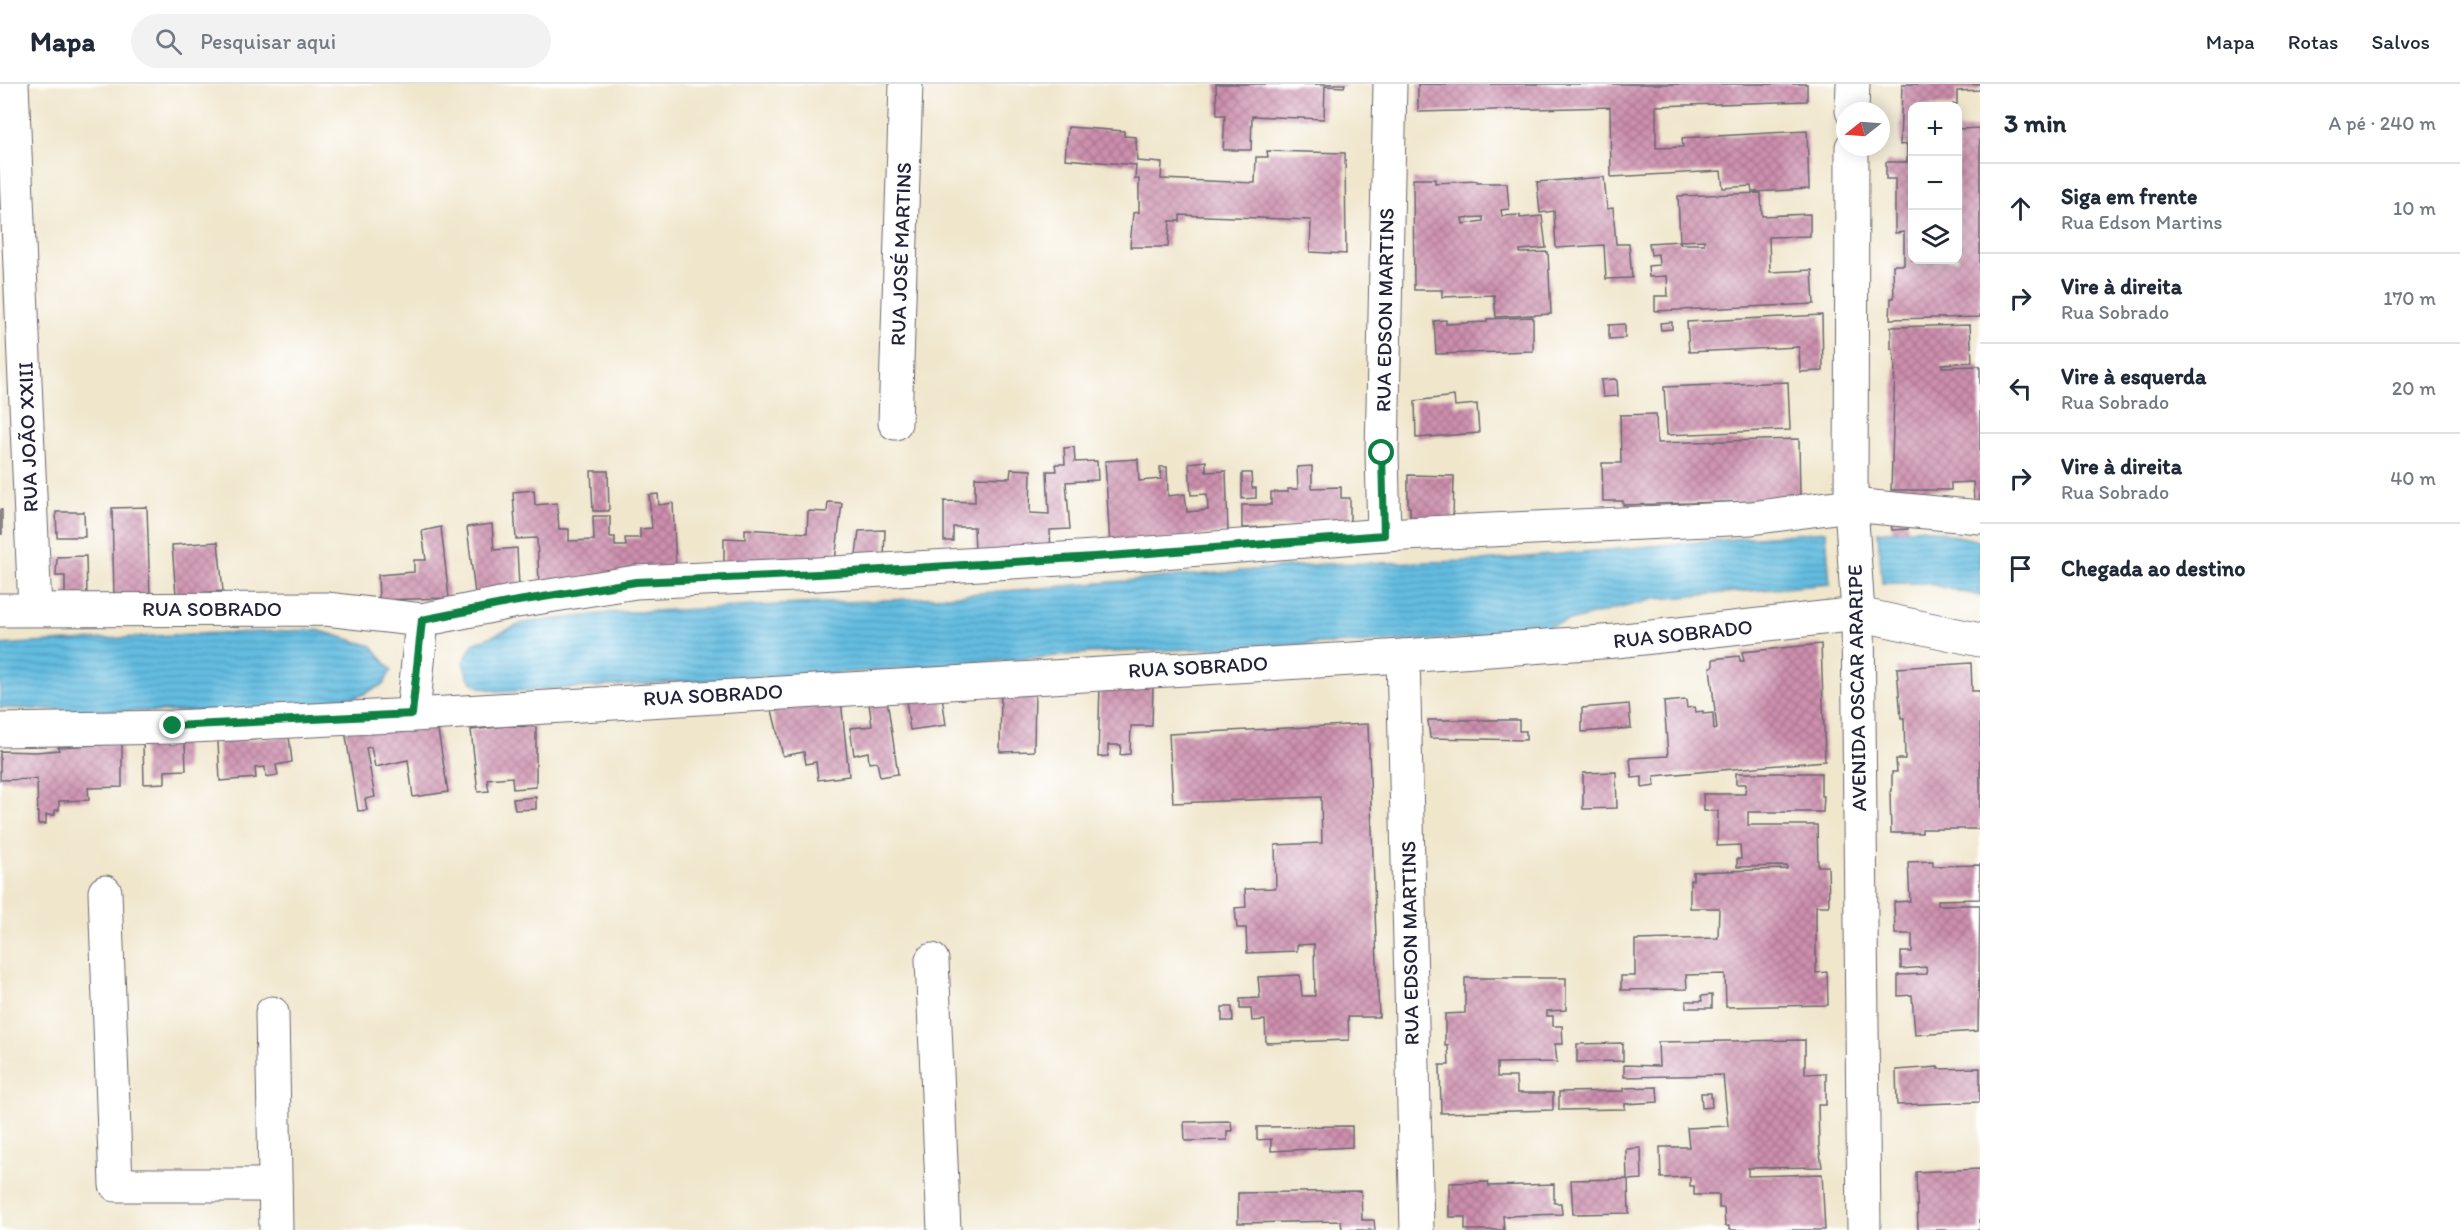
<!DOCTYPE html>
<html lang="pt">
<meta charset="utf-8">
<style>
body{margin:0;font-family:Itim,sans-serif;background:#f2f2f3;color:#1f2937}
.controls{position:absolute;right:18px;top:18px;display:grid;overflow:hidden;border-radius:12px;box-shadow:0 3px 15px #0003}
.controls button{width:54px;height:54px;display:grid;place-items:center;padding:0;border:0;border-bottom:2px solid #e0e1e3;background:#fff;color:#1f2937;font:30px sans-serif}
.compass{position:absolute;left:1836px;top:18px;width:54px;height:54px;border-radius:50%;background:#fff;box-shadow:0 3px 15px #0003;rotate:253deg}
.stop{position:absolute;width:18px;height:18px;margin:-14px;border:4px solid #0b8043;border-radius:50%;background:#fff}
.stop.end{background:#0b8043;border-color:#fff;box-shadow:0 2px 6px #0008}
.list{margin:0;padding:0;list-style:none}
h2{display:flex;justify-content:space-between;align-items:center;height:78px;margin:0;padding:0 24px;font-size:26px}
h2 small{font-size:20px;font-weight:400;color:#747a83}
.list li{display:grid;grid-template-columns:39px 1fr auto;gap:18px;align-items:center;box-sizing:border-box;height:90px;padding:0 24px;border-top:2px solid #e0e1e3}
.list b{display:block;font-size:22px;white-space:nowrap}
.list p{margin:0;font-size:20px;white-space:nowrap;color:#747a83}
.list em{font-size:20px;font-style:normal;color:#747a83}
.icon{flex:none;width:33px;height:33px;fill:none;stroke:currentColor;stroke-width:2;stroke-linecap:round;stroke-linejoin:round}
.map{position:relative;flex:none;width:1980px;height:1146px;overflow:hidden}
header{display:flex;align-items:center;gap:36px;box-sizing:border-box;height:84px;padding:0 30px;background:#fff;border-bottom:2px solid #e0e1e3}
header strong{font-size:28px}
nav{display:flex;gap:33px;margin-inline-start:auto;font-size:21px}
.search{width:420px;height:54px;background:#f2f2f3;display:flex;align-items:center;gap:15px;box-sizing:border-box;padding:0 21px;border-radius:33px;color:#747a83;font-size:22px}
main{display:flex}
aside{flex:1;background:#fff}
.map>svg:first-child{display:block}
</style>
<header>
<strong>Mapa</strong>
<div class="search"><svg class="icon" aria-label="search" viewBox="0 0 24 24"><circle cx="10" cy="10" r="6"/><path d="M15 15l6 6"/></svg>Pesquisar aqui</div>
<nav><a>Mapa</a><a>Rotas</a><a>Salvos</a></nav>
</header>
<main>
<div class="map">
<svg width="1980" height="1146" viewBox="0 0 1980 1146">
<defs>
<pattern id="water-rules" width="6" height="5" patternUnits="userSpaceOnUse" patternTransform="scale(1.5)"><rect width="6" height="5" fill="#63bde1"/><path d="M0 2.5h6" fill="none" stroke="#5199b8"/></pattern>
<pattern id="building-cross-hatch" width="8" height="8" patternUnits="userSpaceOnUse" patternTransform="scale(1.5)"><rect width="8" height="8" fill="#cd8fad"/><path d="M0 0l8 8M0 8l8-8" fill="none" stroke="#a6748e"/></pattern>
</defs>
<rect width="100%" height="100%" fill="#fff"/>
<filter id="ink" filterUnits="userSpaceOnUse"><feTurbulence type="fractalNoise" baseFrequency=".0167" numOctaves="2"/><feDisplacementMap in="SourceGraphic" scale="12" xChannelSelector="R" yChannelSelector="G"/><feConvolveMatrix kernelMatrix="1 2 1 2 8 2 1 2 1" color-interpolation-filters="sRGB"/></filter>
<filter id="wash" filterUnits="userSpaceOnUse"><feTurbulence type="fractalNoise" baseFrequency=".008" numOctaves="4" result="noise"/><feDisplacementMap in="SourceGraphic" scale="24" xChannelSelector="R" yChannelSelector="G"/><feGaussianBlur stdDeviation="1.35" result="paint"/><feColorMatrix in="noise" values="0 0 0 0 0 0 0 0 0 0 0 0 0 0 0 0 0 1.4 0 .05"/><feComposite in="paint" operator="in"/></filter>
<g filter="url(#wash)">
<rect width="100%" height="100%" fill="#f0e6cc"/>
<g fill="url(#water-rules)" stroke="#42708e" stroke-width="1.5">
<polygon points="1923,444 1980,457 1980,512 1925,499 1882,499 1878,448"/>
<path d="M1826,447L1830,500L1655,515L1506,553L1091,569L924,584L502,608C479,604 469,604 463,578L473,560L523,539L611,529L910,515L1324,480L1482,477Z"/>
<polygon points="317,546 372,562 391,586 384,600 333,625 162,628 0,624 0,561 192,550"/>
</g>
<g id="blocks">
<g fill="url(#building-cross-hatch)" fill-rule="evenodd">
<polygon points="1216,0 1345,0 1344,3 1325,2 1324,35 1252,32 1251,66 1223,66 1225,31 1217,31"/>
<polygon points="1418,0 1807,0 1807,17 1656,22 1656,64 1683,63 1682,54 1807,47 1809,105 1752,108 1751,102 1723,104 1721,87 1611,93 1610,23 1418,28"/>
<polygon points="1902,0 1980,0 1980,6 1957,7 1957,20 1953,20 1953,22 1912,22 1912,176 1958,176 1958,45 1980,44 1980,233 1890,235 1891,214 1894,214 1893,181 1904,181 1904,148 1895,149 1895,95 1886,95 1886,78 1907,78 1907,60 1900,61"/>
<polygon points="1068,43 1124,47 1124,52 1136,53 1137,77 1162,79 1161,95 1255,99 1256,73 1268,73 1267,67 1345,69 1346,170 1310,168 1311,136 1180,131 1180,137 1170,137 1168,163 1130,163 1133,129 1139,128 1139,95 1135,95 1136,81 1065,75"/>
<polygon points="1604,93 1607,125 1613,124 1616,160 1629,160 1632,194 1606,195 1604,161 1556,164 1554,127 1540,129 1537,98"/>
<path d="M1413,95H1435V99L1477,97V99H1507L1509,125L1501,126L1502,132L1520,131V134L1542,132L1546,164L1520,166V169L1548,168L1551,230L1496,233L1494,211L1442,213V206H1414ZM1483,133V137L1463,140L1462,134Z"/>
<polygon points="1761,109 1762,132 1810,130 1810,152 1769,153 1770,188 1812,186 1814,220 1655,227 1655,212 1668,212 1667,192 1649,193 1648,182 1659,181 1658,170 1651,171 1649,159 1680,157 1680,160 1704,160 1704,156 1680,157 1678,112"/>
<polygon points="1822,231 1823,287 1800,288 1799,263 1689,268 1687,238"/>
<polygon points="1533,233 1533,267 1436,270 1434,237 1446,236 1446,240 1487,238 1487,235"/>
<polygon points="1672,238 1672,245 1661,246 1660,239"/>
<polygon points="1625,240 1625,254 1609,255 1609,241"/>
<polygon points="1970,241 1972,278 1942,280 1942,283 1980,282 1980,418 1974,418 1973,398 1951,399 1951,406 1891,406 1895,281 1893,265 1891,265 1891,243"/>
<polygon points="1615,295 1617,297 1618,312 1603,313 1601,296"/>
<polygon points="1788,298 1790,346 1667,351 1664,303"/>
<polygon points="1454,312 1455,322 1477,320 1479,349 1416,354 1415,317"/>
<polygon points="1656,330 1657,359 1799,355 1800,416 1623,421 1623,417 1603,417 1602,379 1621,379 1620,331"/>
<polygon points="1074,363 1075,378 1097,377 1098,396 1066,398 1070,445 1050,446 1051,471 975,467 974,443 953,443 953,457 944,457 944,417 975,418 975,393 1010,394 1011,385 1031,386 1030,429 1049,430 1047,387 1057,387 1056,380 1065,380 1064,364"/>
<polygon points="1138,375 1139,397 1161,395 1160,383 1167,383 1168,412 1185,410 1187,428 1208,426 1207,410 1191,411 1189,379 1206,377 1206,388 1226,387 1228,448 1110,462 1105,377"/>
<polygon points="1312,382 1312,404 1341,403 1341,414 1350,414 1350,439 1242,444 1242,421 1271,421 1271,408 1288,408 1288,405 1298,405 1297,383"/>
<polygon points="591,387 608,387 609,427 593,427"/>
<polygon points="1242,389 1251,389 1252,404 1256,404 1256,414 1242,415"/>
<polygon points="1408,391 1454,392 1453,436 1410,435 1410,423 1408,423"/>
<polygon points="534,406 535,421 557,419 559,445 569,445 569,457 594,456 593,432 610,432 610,453 615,453 615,462 626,462 625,454 640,454 640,445 652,444 649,411 658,410 659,421 673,419 676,485 539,498 537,454 516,455 513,408"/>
<polygon points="828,418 842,419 835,477 724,485 724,454 745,455 745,445 807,449 808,427 827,428"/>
<polygon points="147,423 150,513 114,514 112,424"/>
<rect x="0" y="426" width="2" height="24"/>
<polygon points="56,428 84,428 85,453 57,453"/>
<polygon points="1906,429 1908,445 1892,446 1890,431"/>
<polygon points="492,440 494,466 517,464 519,503 475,510 467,443"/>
<polygon points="441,443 449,514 379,516 378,491 414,488 414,476 426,476 422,447"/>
<polygon points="885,446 884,474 855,478 859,447"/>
<polygon points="218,458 223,507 176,511 172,461"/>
<polygon points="86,472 87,512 65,512 65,492 56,492 57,473"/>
<polygon points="1821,560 1825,677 1654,692 1655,702 1642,704 1642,693 1632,694 1630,674 1668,672 1664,618 1686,616 1687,624 1695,623 1696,628 1703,627 1703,630 1713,629 1714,646 1717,645 1710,583 1713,582 1713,575 1739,572 1740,577 1744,577 1742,568"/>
<polygon points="1971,579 1972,607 1980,607 1980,745 1922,745 1922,749 1891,749 1890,708 1892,707 1892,688 1897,688 1896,675 1905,675 1904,634 1901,634 1897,584"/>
<polygon points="1100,599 1153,600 1152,642 1131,642 1130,670 1120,671 1121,661 1108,661 1108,672 1098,673"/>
<polygon points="1001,602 1035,602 1034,667 1000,668"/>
<polygon points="941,605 946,641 910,646 905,609"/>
<polygon points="886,609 898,690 880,693 877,678 869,679 868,668 854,671 850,644 872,642 868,612"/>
<polygon points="841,616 849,692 818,696 816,678 806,680 804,668 783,672 772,626"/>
<polygon points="1629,620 1631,644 1582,648 1582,624"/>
<polygon points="436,634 448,708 413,713 408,676 375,683 371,663 366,664 375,713 365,715 367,726 358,727 345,646"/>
<polygon points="1428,636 1519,636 1519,647 1526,647 1526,656 1430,654"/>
<polygon points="1368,640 1379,933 1348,933 1349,956 1266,959 1265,936 1252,937 1251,925 1240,925 1240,915 1260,914 1258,893 1300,891 1302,912 1315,912 1314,860 1297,861 1297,867 1247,869 1246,844 1237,844 1235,824 1246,823 1245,805 1276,804 1275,761 1322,759 1321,713 1173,719 1169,650"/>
<polygon points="507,642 536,643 536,703 513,705 512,693 487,695 489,707 478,708 471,646"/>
<polygon points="289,652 292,678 276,681 278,691 266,693 265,683 255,684 256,694 220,697 218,657 251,656"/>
<polygon points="143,658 185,659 186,686 165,687 165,699 144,700"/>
<polygon points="122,660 122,703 88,704 89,716 59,717 59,726 55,726 55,731 46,731 46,740 38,740 37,695 0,696 0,667 36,668 59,666 58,663"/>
<polygon points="1616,688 1617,724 1583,725 1583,689"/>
<polygon points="1736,689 1821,689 1821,712 1824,712 1823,728 1748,728 1748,741 1817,741 1818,782 1828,782 1829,822 1816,822 1816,889 1827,888 1828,921 1726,923 1725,890 1686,891 1687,905 1621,906 1621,892 1635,892 1635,856 1718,854 1719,824 1690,824 1690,796 1693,796 1693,788 1787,785 1787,782 1737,783 1737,775 1741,775 1740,761 1717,762 1718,727 1704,727 1703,710 1745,710 1746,700 1736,700"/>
<polygon points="536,713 536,725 515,726 513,715"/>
<polygon points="1933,777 1933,782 1980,781 1980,815 1938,816 1938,821 1980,821 1978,947 1915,951 1912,911 1898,912 1898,891 1927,890 1926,883 1901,885 1901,868 1912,868 1912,850 1895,850 1894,818 1910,817 1908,778"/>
<polygon points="1465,894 1566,894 1566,926 1547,927 1547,932 1553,932 1553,942 1562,942 1563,960 1555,960 1557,978 1497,979 1497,993 1516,993 1517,1009 1553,1009 1553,1026 1441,1029 1440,981 1449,981 1448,961 1445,962 1445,930 1465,929"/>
<polygon points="1712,911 1712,924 1686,924 1686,917 1702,917 1701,912"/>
<polygon points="1222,923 1232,923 1233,937 1222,937"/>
<polygon points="1805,956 1805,990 1826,989 1826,1021 1818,1021 1819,1062 1822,1083 1748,1084 1748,1092 1822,1090 1825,1146 1729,1146 1729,1142 1725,1142 1724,1124 1719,1124 1719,1111 1694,1111 1694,1102 1690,1102 1690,1093 1661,1094 1660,1063 1689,1063 1687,1044 1728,1042 1723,991 1624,993 1624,981 1659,982 1658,958"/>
<polygon points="1623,959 1623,977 1577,978 1577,960"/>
<polygon points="1938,983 1938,985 1980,984 1980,1018 1897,1021 1896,986"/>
<polygon points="1657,1003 1658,1018 1625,1020 1625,1025 1559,1026 1559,1008 1624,1007 1624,1004"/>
<polygon points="1701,1009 1711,1009 1712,1023 1702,1024"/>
<polygon points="1231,1037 1232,1047 1227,1047 1227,1056 1185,1057 1184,1038"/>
<polygon points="1352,1042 1352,1063 1271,1067 1271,1055 1257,1056 1257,1043"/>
<polygon points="1641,1064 1642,1095 1628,1096 1629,1129 1573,1130 1571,1096 1627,1095 1626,1065"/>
<polygon points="1980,1085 1980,1146 1918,1146 1916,1088"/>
<polygon points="1488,1098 1489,1102 1554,1100 1554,1119 1561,1119 1562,1130 1503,1132 1504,1146 1465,1146 1465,1133 1449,1133 1449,1099"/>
<polygon points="1361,1107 1362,1136 1374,1136 1375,1146 1342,1146 1341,1137 1238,1139 1238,1109"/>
</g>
</g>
</g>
<g filter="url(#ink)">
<use href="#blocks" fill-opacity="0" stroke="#6a676e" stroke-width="1.5"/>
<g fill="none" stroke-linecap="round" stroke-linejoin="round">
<defs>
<g id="minor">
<polyline points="12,0 35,525"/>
<polyline points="895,339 906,0"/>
<polyline points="1384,451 1382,369 1390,0"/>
<polyline points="0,526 326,525 422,536 511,518 636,498 818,490 1110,472 1384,451 1751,434 1851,421 1980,433"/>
<polyline points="1403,572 1417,1146"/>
<polyline points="413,631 422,536"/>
<polyline points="0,646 173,643 413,631 1403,572 1616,557 1858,530 1980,556"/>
<polyline points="105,808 116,1101 275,1101"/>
<polyline points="932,876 944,1146"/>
<polyline points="272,929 276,1146"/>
</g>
<g id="tertiary">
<polyline points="1852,27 1853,0"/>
<polyline points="1852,63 1851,421 1858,530 1864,1146"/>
</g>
</defs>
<use href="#minor" stroke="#6a676e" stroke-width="35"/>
<use href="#tertiary" stroke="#6a676e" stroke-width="35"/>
<use href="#minor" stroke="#fff" stroke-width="33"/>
<use href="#tertiary" stroke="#fff" stroke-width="33"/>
</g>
</g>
<g fill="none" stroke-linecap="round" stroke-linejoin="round" filter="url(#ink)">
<polyline stroke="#0b8043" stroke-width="8" points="173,642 412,630 422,536 512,518 636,498 818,490 1110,472 1384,451 1382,369"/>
</g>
<g text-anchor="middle" stroke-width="5" stroke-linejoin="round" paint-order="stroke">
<g font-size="21" fill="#22223b" stroke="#fff">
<text transform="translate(901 170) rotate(-88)" y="7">RUA JOSÉ MARTINS</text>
<text transform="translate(1385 226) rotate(-89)" y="7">RUA EDSON MARTINS</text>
<text transform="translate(28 353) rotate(-92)" y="7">RUA JOÃO XXIII</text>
<text x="212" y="532">RUA SOBRADO</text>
<text transform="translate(1683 550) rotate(-6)" y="7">RUA SOBRADO</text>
<text transform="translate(1198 583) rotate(-3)" y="7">RUA SOBRADO</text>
<text transform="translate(1857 604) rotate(-91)" y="7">AVENIDA OSCAR ARARIPE</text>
<text transform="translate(713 611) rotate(-3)" y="7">RUA SOBRADO</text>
<text transform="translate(1410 859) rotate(-91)" y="7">RUA EDSON MARTINS</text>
</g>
</g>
</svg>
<div class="controls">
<button>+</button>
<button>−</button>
<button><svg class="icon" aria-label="layers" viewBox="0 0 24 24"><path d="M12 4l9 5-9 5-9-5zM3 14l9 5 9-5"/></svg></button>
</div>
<svg class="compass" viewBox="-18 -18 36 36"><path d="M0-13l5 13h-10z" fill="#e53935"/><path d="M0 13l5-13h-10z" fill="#747a83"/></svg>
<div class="stop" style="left:1382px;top:369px"></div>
<div class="stop end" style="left:173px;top:642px"></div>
</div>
<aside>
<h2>3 min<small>A pé · 240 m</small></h2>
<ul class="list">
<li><svg class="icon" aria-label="ahead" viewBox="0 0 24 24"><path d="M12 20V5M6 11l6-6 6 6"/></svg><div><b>Siga em frente</b><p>Rua Edson Martins</p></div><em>10 m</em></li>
<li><svg class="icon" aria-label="right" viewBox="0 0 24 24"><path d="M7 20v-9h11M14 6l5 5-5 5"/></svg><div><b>Vire à direita</b><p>Rua Sobrado</p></div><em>170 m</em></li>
<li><svg class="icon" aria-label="left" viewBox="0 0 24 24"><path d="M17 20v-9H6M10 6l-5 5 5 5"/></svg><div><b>Vire à esquerda</b><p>Rua Sobrado</p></div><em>20 m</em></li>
<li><svg class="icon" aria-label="right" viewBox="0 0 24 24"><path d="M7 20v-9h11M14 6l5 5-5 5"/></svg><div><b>Vire à direita</b><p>Rua Sobrado</p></div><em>40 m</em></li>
<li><svg class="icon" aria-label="arrive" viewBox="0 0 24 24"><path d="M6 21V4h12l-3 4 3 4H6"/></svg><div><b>Chegada ao destino</b></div></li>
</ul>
</aside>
</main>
